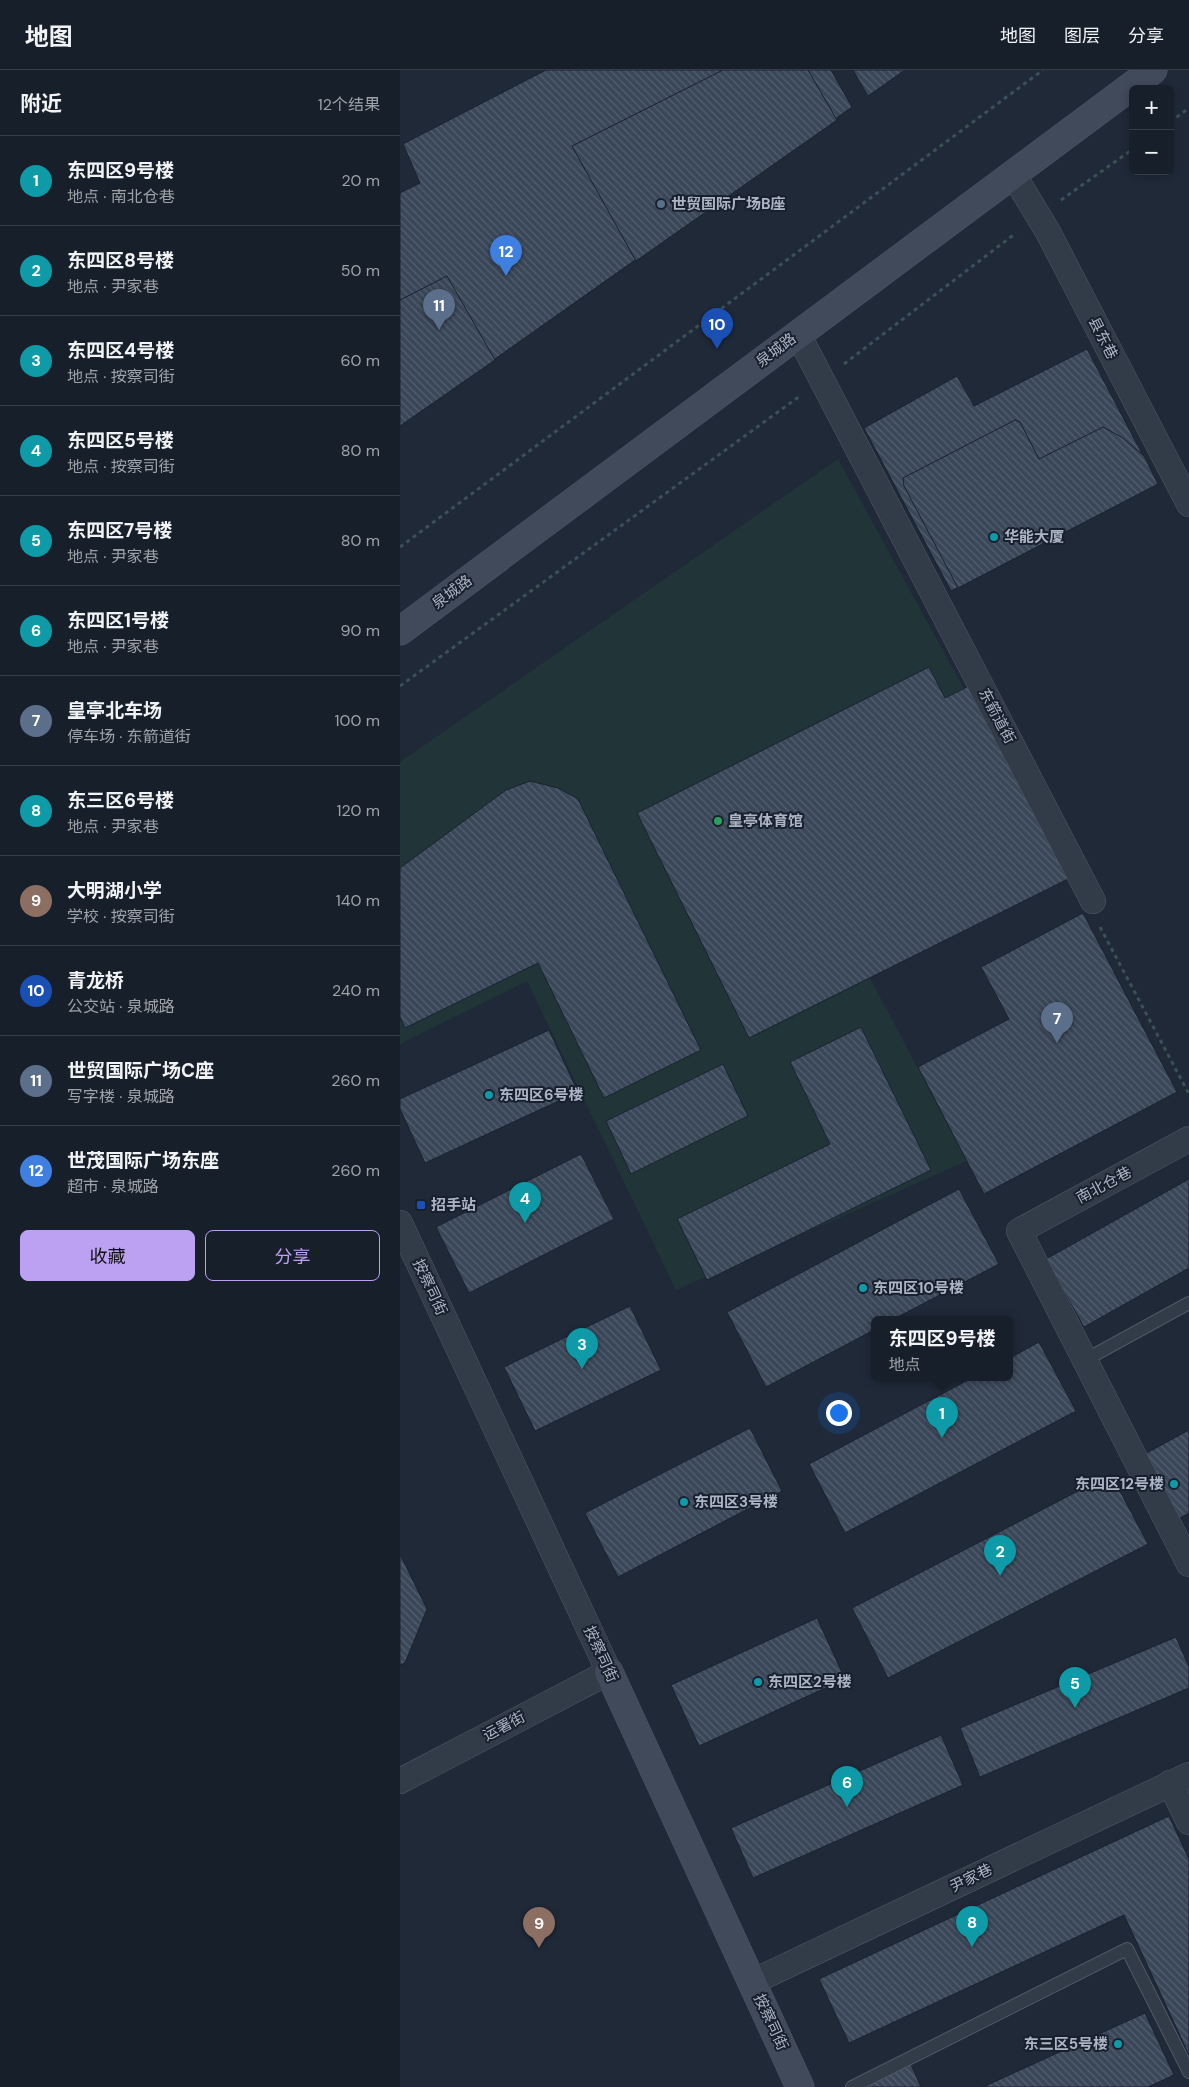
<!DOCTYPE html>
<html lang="zh">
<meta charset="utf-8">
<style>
body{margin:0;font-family:"DM Sans","Noto Sans SC",sans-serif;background:#202732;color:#f1f3f6}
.controls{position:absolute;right:15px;top:15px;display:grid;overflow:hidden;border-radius:8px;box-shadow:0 2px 8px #0003}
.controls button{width:45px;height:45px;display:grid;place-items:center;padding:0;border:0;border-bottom:1px solid #363d47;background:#171f2a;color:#f1f3f6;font:25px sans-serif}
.you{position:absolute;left:438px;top:1342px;width:18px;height:18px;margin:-12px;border:4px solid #fff;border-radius:50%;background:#1a73e8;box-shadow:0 0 0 8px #1a73e833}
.badge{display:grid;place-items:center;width:32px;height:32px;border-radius:50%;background:#bca0f2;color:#fff;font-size:16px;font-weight:700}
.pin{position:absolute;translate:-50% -41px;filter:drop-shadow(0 1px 2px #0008)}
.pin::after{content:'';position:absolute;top:26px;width:18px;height:15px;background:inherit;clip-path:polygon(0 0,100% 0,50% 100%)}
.popup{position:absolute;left:471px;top:1246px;width:142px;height:65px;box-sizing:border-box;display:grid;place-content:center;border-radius:8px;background:#171f2a;filter:drop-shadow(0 1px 4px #0005);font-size:16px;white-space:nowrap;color:#9ea2a8}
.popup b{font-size:19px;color:#f1f3f6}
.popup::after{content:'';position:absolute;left:50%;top:100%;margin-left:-10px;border:10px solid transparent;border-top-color:#171f2a}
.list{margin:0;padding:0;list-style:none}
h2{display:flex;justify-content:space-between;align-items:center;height:65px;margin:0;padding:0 20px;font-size:21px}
h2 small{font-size:16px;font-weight:400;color:#9ea2a8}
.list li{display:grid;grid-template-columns:32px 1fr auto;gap:15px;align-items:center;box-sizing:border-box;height:90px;padding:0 20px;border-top:1px solid #363d47}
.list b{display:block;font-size:19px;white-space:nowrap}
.list p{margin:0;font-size:16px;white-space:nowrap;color:#9ea2a8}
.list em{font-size:16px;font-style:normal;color:#9ea2a8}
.actions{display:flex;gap:10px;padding:15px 20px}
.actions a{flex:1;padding:11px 0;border:1px solid #bca0f2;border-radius:8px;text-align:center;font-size:18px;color:#bca0f2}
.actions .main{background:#bca0f2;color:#111}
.map{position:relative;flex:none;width:789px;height:2017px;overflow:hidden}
header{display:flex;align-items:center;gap:30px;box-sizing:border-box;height:70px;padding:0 25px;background:#171f2a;border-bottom:1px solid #363d47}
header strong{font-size:24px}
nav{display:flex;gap:28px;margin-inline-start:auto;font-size:18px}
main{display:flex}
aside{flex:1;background:#171f2a}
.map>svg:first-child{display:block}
</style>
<header>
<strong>地图</strong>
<nav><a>地图</a><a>图层</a><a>分享</a></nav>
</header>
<main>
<aside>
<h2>附近<small>12个结果</small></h2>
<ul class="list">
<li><span class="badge" style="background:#0f9aa8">1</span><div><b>东四区9号楼</b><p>地点 · 南北仓巷</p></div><em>20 m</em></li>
<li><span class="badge" style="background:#0f9aa8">2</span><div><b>东四区8号楼</b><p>地点 · 尹家巷</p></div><em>50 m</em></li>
<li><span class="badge" style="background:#0f9aa8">3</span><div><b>东四区4号楼</b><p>地点 · 按察司街</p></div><em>60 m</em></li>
<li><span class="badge" style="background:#0f9aa8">4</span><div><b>东四区5号楼</b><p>地点 · 按察司街</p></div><em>80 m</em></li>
<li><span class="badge" style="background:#0f9aa8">5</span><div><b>东四区7号楼</b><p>地点 · 尹家巷</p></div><em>80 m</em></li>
<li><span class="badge" style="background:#0f9aa8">6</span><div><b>东四区1号楼</b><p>地点 · 尹家巷</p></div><em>90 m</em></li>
<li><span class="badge" style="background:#5c6f8a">7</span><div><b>皇亭北车场</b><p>停车场 · 东箭道街</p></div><em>100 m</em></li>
<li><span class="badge" style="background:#0f9aa8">8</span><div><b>东三区6号楼</b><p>地点 · 尹家巷</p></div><em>120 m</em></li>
<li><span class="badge" style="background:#8d6e63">9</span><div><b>大明湖小学</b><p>学校 · 按察司街</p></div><em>140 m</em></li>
<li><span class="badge" style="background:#1a4fb4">10</span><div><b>青龙桥</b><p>公交站 · 泉城路</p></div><em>240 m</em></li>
<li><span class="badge" style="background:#5c6f8a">11</span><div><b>世贸国际广场C座</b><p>写字楼 · 泉城路</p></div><em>260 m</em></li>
<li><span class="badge" style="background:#3f7fe0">12</span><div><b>世茂国际广场东座</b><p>超市 · 泉城路</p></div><em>260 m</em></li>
</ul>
<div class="actions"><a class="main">收藏</a><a>分享</a></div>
</aside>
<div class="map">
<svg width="789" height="2017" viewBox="0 0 789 2017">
<defs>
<pattern id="building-back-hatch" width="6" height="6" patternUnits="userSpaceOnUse" patternTransform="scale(1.25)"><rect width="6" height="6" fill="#3a4758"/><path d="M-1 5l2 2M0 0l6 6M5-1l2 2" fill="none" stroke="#545f6e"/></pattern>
</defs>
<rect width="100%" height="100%" fill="#1f2938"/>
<polygon fill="#213539" points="438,389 668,809 470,908 567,1091 276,1220 127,911 0,974 0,692"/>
<g fill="url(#building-back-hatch)" stroke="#1a222f">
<polygon points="146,0 431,0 452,37 0,356 0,123 20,113 3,74"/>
<polygon points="323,0 408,0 437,50 236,191 172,76"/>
<polygon points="453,0 505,0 468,26"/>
<polygon points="47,206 95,290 0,356 0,230"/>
<polygon points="687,279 758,414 551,521 464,358 557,306 574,336"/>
<polygon points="615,350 620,352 639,389 703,357 723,368 744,386 758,414 558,518 504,416 503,408"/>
<polygon points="529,597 545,628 571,615 668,809 349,968 237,743"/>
<polygon points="130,711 158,718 178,729 301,980 204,1028 138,893 5,958 0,947 0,798 106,720"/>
<polygon points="683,843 777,1022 584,1124 518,997 609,949 581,897"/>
<polygon points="461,957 531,1100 307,1210 277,1149 430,1074 390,992"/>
<polygon points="149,960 178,1022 25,1093 0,1039 0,1029"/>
<polygon points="323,994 348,1046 231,1104 206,1051"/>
<polygon points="181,1084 214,1149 69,1223 36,1157"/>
<polygon points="789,1109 789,1198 684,1257 646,1189"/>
<polygon points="559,1119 599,1194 494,1249 474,1249 474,1260 366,1317 327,1242"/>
<polygon points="230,1236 261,1300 135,1361 104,1297"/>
<polygon points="639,1272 676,1341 445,1463 409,1394 574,1307 610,1307 610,1288"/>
<polygon points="350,1358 382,1421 218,1507 185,1443"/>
<polygon points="789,1360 789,1443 778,1449 743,1385"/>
<polygon points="711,1404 748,1474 488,1608 452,1538"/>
<polygon points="0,1484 27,1539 5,1593 0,1595"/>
<polygon points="417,1548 445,1609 299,1676 271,1615"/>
<polygon points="776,1567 789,1597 789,1618 580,1707 560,1658"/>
<polygon points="541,1665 563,1715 353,1808 331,1758"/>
<polygon points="769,1746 789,1789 789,1985 724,1845 449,1973 419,1909"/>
<polygon points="745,1943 774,2005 748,2017 583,2017"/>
<polygon points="508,1988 521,2017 446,2017"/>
</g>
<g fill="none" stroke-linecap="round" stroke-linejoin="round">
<defs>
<g id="lane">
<polyline points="685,1290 789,1233"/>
<polyline points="452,2017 727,1879 789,2002"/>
</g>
<g id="street">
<polyline points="613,104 648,162 789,434"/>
<polyline points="398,264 693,831"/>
<polyline points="789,1069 619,1161 789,1494"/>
<polyline points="0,1153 209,1602 0,1711"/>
<polyline points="770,1713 789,1752"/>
<polyline points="352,1912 789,1705"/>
</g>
<g id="secondary">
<polyline points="0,561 753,0"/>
<polyline points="209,1602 400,2017"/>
</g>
</defs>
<use href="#lane" stroke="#505866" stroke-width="14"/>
<use href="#street" stroke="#505866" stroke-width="26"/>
<use href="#secondary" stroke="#505866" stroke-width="29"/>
<g stroke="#3b5153" stroke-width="3" stroke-dasharray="4 4" stroke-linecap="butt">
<polyline points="770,52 789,38"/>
<polyline points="661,130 733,79"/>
<polyline points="444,294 616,163"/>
<polyline points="0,477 643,0"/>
<polyline points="0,616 400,326"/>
<polyline points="700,857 789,1024"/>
</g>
<use href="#lane" stroke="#323b48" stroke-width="12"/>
<use href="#street" stroke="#323b48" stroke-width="25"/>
<use href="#secondary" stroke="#404a5b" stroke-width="28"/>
</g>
<circle fill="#5c6f8a" stroke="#18202d" stroke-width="2" cx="261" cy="134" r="5"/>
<g fill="#0f9aa8" stroke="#18202d" stroke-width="2">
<circle cx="594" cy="467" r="5"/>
<circle cx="89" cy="1025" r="5"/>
<circle cx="463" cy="1218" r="5"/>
<circle cx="774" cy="1414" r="5"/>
<circle cx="284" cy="1432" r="5"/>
<circle cx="358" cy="1612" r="5"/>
<circle cx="718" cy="1974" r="5"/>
</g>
<circle fill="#2e9e5b" stroke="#18202d" stroke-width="2" cx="318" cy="751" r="5"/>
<rect fill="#1a4fb4" stroke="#18202d" stroke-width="2" x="16" y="1130" width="10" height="10" rx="2.5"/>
<g text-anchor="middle" stroke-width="4" stroke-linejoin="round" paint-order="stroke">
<g font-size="15" font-weight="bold" fill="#acb5c5" stroke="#18202d" text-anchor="start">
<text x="271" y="139">世贸国际广场B座</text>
<text x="604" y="472">华能大厦</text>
<text x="328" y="756">皇亭体育馆</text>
<text x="99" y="1030">东四区6号楼</text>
<text x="31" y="1140">招手站</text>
<text x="473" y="1223">东四区10号楼</text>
<text x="764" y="1419" text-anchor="end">东四区12号楼</text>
<text x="294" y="1437">东四区3号楼</text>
<text x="368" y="1617">东四区2号楼</text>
<text x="708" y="1979" text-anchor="end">东三区5号楼</text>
</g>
<g font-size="15" fill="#acb5c5" stroke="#18202d">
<text transform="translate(703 268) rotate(63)" y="5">县东巷</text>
<text transform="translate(376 280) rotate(-37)" y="5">泉城路</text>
<text transform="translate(52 522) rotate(-37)" y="5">泉城路</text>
<text transform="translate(597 646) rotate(62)" y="5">东箭道街</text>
<text transform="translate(704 1115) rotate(-28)" y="5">南北仓巷</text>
<text transform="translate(30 1217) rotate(65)" y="5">按察司街</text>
<text transform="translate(201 1584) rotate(65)" y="5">按察司街</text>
<text transform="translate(104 1656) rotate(-28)" y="5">运署街</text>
<text transform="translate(571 1808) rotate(-26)" y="5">尹家巷</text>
<text transform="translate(371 1952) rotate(65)" y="5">按察司街</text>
</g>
</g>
</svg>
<div class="controls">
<button>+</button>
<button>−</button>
</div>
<div class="you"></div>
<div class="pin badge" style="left:542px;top:1368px;background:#0f9aa8">1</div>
<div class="popup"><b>东四区9号楼</b>地点</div>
<div class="pin badge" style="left:600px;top:1506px;background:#0f9aa8">2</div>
<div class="pin badge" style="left:182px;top:1299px;background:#0f9aa8">3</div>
<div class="pin badge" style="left:125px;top:1153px;background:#0f9aa8">4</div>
<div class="pin badge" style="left:675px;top:1638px;background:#0f9aa8">5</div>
<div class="pin badge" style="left:447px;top:1737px;background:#0f9aa8">6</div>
<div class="pin badge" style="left:657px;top:973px;background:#5c6f8a">7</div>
<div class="pin badge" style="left:572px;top:1877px;background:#0f9aa8">8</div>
<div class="pin badge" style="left:139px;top:1878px;background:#8d6e63">9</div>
<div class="pin badge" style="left:317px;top:279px;background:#1a4fb4">10</div>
<div class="pin badge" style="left:39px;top:260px;background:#5c6f8a">11</div>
<div class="pin badge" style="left:106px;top:206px;background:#3f7fe0">12</div>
</div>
</main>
